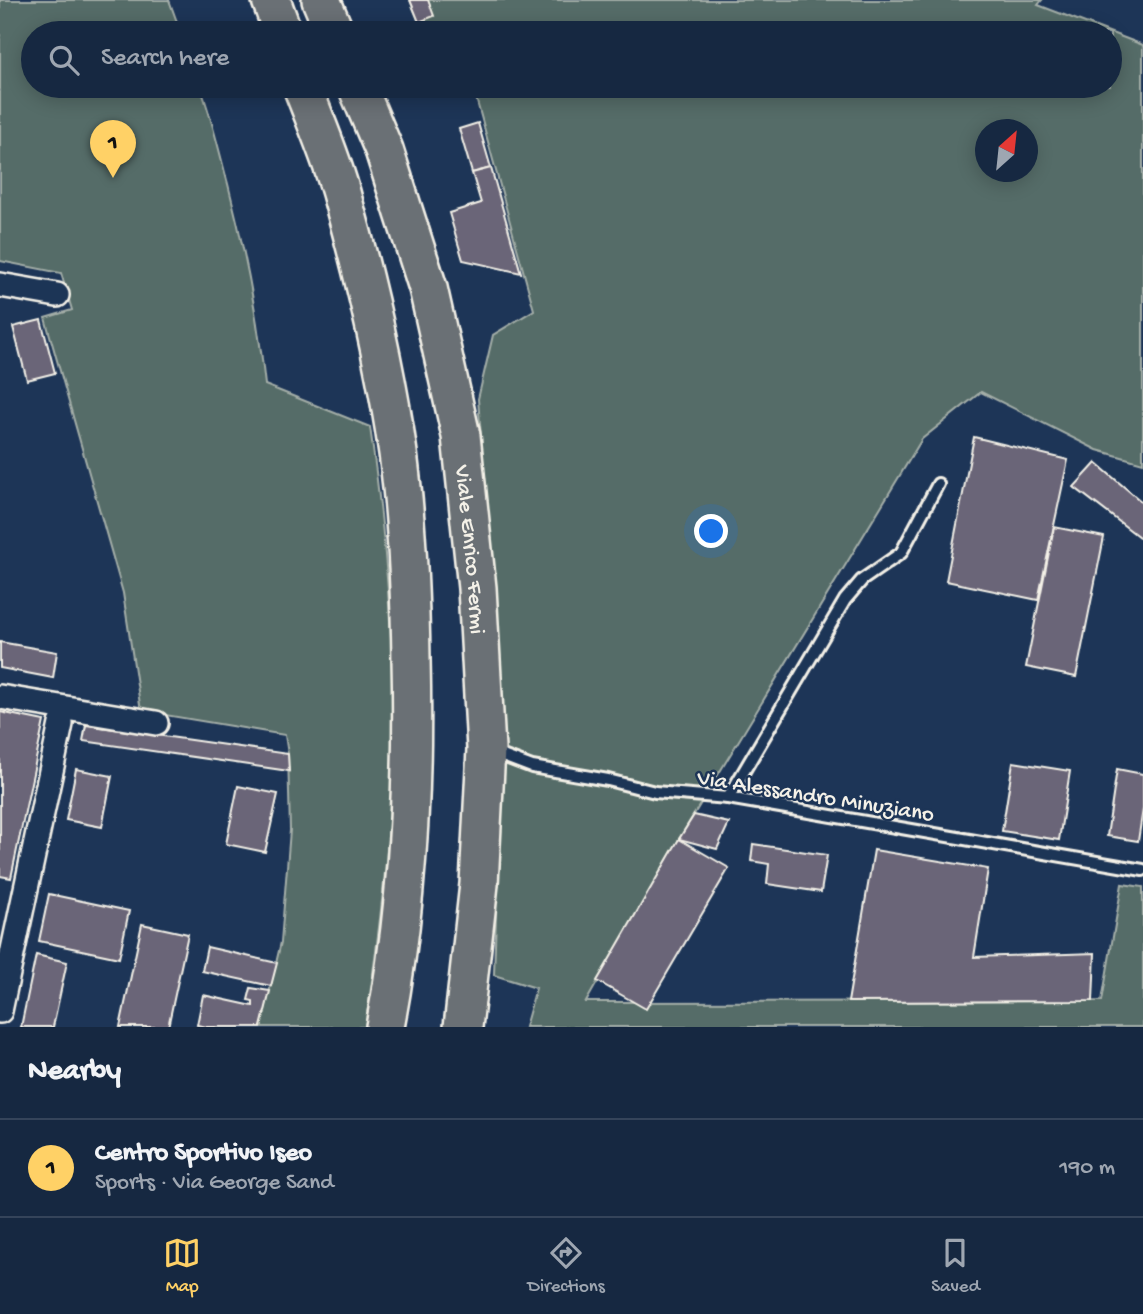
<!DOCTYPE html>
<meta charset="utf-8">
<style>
body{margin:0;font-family:"Gochi Hand",sans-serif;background:#23344c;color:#f1f3f6}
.compass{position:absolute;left:975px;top:119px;width:63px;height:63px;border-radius:50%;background:#162841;box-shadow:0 4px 18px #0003;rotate:27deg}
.you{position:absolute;left:712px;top:532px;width:24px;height:24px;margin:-18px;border:5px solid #fff;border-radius:50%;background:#1a73e8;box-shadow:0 0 0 10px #1a73e833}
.badge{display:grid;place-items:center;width:46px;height:46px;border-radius:50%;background:#ffd166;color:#111;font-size:23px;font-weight:700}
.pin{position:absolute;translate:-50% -58px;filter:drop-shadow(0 2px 4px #0008)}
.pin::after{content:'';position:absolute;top:37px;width:24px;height:21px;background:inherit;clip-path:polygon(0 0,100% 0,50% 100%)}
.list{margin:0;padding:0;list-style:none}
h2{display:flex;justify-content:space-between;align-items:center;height:91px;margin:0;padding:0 28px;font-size:30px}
h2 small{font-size:23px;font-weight:400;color:#9ea6b1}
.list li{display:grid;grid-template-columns:46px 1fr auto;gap:21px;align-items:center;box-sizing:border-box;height:98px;padding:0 28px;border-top:2px solid #35445a}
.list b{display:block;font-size:26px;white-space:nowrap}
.list p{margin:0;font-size:23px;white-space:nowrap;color:#9ea6b1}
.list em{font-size:23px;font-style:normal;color:#9ea6b1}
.icon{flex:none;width:38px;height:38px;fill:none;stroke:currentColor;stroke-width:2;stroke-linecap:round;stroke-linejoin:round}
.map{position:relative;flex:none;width:1143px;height:1027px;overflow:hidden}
.search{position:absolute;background:#162841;box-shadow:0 4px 18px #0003;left:21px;right:21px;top:21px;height:77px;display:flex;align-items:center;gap:18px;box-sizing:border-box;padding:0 24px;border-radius:38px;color:#9ea6b1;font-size:26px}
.sheet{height:189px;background:#162841}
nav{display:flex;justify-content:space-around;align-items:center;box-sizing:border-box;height:98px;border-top:2px solid #35445a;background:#162841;font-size:19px;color:#9ea6b1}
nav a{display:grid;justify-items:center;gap:4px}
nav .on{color:#ffd166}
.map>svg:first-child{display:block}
</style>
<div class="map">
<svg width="1143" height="1027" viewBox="0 0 1143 1027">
<rect width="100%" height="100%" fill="#1d3557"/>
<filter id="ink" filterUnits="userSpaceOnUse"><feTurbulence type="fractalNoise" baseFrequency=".0143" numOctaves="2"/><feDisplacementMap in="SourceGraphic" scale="14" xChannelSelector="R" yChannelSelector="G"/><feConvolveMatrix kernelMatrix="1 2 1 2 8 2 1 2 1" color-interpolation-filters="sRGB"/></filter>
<g filter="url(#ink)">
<g fill="#556c68" stroke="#a4aea8" stroke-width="2" fill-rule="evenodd">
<path d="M0,0H169L181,33H33V86H200C212,118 219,151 228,184C245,251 258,317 265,385L370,427C383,519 392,611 393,703C394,812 382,920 365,1027H261L281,942L290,830L288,754L285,735L141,711L123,593L45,318L72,310L61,273L0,261Z"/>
<path d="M410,0H1042L1038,5L1143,45V463L1097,450L981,392L922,439L679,839L586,1002L1102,1001L1122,884L1143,887V1027H525L536,988L494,975L503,709L478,399L493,335L534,310L476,98L463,90V86H1110V33H435L419,22ZM986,130H1028V172H986Z"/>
</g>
<g fill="#6a6578" stroke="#f4f1e8" stroke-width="2">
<polygon points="410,0 428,0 434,16 419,22"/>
<polygon points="478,123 491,168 472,173 459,129"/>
<polygon points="491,168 521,273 463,260 449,213 481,203 472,173"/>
<polygon points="41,320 55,373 27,380 13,327"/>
<polygon points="974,437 1068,460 1038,600 946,581"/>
<polygon points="1096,463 1143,503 1143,540 1074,487"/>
<polygon points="1054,527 1104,537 1076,677 1026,667"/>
<polygon points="0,642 57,652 53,678 0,668"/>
<polygon points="0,712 44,721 11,878 0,876"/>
<polygon points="86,725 288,754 289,771 83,741"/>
<polygon points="1013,762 1070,771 1059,840 1002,831"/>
<polygon points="76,769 112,776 102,827 66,820"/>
<polygon points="1117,769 1143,774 1143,809 1138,841 1107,836"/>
<polygon points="238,786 278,794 265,852 226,844"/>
<polygon points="694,815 729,823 717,849 679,839"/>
<polygon points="679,839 729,868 646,1009 597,981"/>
<polygon points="753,844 827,855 821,892 767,884 769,864 751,861"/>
<polygon points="874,850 988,869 974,957 1095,953 1093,1001 848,1002"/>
<polygon points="49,894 129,911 119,958 39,941"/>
<polygon points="142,924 188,934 168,1027 120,1027"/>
<polygon points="207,947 277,963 271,986 202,971"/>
<polygon points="36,955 67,962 53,1027 21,1027"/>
<polygon points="251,988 270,991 261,1027 207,1027 197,1025 203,995 253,1006 253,1001 248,1000"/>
</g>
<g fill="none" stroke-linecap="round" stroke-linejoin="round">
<defs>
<g id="service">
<polyline points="492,752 532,767 608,780 655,792 728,798 1143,870"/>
<polyline points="728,798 845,600 862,580 901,553 938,484"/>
</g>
<g id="minor">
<polyline points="0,285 57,295"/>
<polyline points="0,697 156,723"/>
<polyline points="0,1011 61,724"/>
</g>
<g id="trunk">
<polyline points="271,0 283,33"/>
<polyline points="321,0 335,33"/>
<path d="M302,86C316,123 333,161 343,200C366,283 386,368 398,453C407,521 410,590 411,659C414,782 408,906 385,1027"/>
<path id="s1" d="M357,86L384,150L428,288L461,436L477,588L486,749L479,884L463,1027"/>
</g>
</defs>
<use href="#service" stroke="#f4f1e8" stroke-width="16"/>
<use href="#minor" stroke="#f4f1e8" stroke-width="28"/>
<use href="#trunk" stroke="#f4f1e8" stroke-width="42"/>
<use href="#service" stroke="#1d3557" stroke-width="10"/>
<use href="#minor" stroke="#1d3557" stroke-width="23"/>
<use href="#trunk" stroke="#6a7074" stroke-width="37"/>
</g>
</g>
<g text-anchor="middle" stroke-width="5" stroke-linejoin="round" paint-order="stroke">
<g font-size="23" fill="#f4f1e8" stroke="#1d3557">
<text dy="8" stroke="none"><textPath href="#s1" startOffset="480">Viale Enrico Fermi</textPath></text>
<text transform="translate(816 794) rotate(9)" y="8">Via Alessandro Minuziano</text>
</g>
</g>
</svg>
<svg class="compass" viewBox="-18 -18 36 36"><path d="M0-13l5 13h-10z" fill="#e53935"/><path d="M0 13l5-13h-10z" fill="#9ea6b1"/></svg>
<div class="you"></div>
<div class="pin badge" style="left:113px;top:178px">1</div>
<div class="search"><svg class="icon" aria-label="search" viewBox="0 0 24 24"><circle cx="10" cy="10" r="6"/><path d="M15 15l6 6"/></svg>Search here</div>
</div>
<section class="sheet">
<h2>Nearby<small></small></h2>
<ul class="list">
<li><span class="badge">1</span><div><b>Centro Sportivo Iseo</b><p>Sports · Via George Sand</p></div><em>190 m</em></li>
</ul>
</section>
<nav>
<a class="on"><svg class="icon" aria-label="map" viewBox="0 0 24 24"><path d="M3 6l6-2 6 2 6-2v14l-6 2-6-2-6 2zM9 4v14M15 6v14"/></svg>Map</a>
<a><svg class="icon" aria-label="directions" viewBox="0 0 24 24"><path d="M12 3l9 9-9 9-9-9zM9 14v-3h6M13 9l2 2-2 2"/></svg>Directions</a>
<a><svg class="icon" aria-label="saved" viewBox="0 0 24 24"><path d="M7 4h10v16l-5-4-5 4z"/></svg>Saved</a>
</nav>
